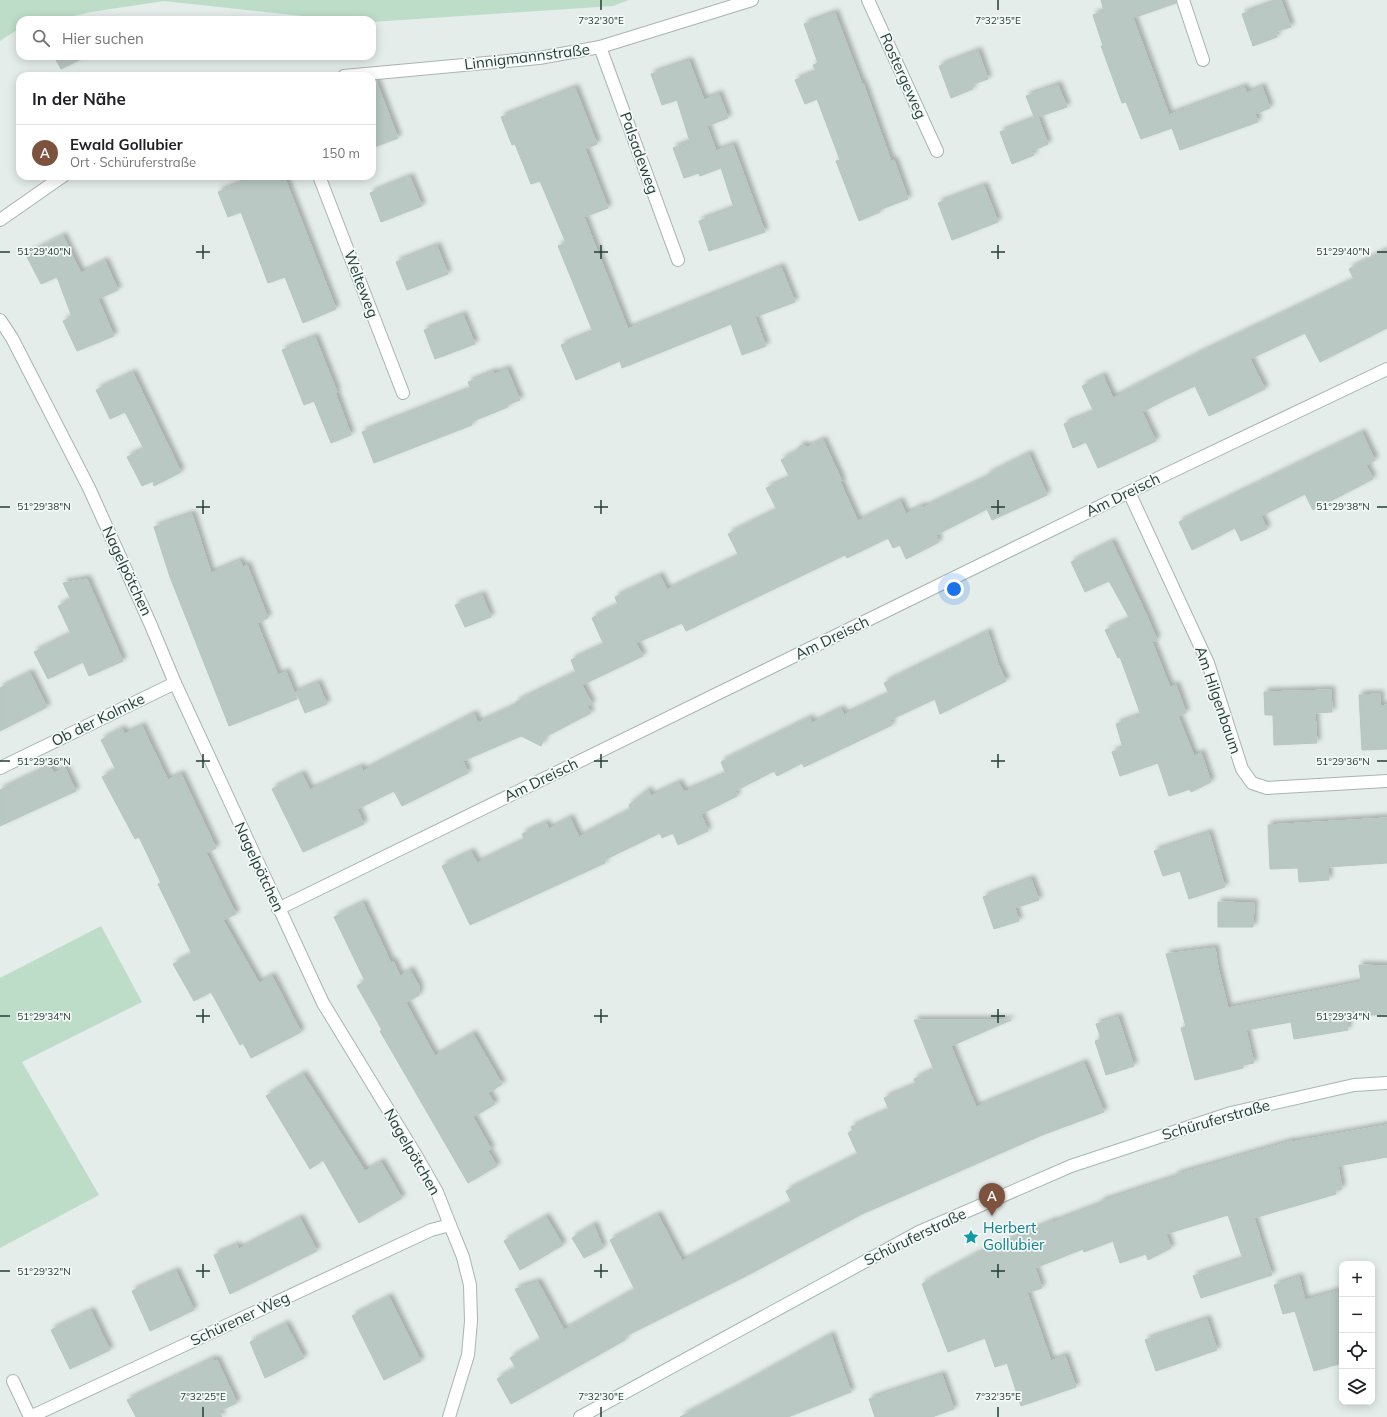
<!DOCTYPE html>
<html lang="de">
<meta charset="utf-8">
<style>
body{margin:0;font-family:Mulish,sans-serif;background:#f2f2f2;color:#202124}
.controls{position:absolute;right:12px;bottom:12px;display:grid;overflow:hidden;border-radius:8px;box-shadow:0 2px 10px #0003}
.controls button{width:36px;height:36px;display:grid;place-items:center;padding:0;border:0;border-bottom:1px solid #e0e0e0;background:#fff;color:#202124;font:20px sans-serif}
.you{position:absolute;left:954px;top:589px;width:14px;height:14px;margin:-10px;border:3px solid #fff;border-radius:50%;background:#1a73e8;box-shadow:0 0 0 6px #1a73e833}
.badge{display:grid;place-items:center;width:26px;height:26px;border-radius:50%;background:#7d533f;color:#fff;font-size:13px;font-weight:700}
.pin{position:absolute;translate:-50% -33px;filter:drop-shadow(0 1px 2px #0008)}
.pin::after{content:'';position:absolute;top:21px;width:14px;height:12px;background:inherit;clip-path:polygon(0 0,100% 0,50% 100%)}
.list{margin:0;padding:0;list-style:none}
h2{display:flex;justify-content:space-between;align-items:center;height:52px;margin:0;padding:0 16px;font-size:17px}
h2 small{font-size:13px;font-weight:400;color:#757577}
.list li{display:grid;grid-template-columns:26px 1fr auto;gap:12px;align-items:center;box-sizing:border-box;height:56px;padding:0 16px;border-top:1px solid #e0e0e0}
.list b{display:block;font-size:15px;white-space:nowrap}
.list p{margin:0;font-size:13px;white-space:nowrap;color:#757577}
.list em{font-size:13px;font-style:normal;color:#757577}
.icon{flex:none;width:22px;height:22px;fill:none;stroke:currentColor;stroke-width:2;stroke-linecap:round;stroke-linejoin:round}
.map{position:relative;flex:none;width:1387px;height:1417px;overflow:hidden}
.search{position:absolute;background:#fff;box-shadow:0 2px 10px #0003;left:16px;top:16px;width:360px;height:44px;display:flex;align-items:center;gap:10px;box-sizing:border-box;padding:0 14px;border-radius:12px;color:#757577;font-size:15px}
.panel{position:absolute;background:#fff;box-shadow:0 2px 10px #0003;left:16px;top:72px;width:360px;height:108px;border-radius:12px}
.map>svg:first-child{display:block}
</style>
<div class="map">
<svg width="1387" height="1417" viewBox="0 0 1387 1417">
<defs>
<filter id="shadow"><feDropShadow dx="3.5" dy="-3.5" stdDeviation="2" flood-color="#0004"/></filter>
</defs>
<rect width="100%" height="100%" fill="#e4edea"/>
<g fill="#bdddc9">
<polygon points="0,0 629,0 613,6 372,22 372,20 338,20 164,1 91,12 56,20 20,20 20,28 0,41"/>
<polygon points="101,926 142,1002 22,1062 99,1195 0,1248 0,978"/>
</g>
<g fill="#b9c8c3" stroke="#b6c6c1" filter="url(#shadow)">
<polygon points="1101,0 1175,0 1176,3 1133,18 1169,115 1244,87 1247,93 1262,87 1270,108 1255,114 1258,122 1180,150 1172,128 1141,139 1126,102 1122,103 1101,46 1103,46 1093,15 1104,11"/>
<polygon points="1281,0 1291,27 1275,32 1277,37 1253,46 1242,14"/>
<polygon points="835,13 862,84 863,83 891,161 894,160 908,199 879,210 880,212 859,221 836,161 840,160 817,99 805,104 795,80 816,72 813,65 818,63 804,24"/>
<polygon points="978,51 988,79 971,85 973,89 951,98 939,66"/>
<polygon points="54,56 87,56 61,69"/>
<polygon points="689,61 704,100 719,94 728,118 707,126 716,151 733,145 765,232 709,251 699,221 734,208 721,168 700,176 699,173 684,178 673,148 690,142 677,100 662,105 651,74"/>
<polygon points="372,81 376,81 398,138 372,148"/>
<polygon points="1058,85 1067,107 1038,117 1048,144 1032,151 1034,155 1012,164 1000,132 1036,118 1035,119 1026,96"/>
<polygon points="575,88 597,144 585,149 608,208 584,217 628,329 781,267 795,302 755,317 766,346 742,355 731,324 622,368 620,361 576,380 561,345 593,332 558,246 566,243 540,181 531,184 515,144 512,145 501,117"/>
<polygon points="241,176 284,176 336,309 303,323 285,277 268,283 241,212 228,217 218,192 243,182"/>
<polygon points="410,177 422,206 381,222 370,193"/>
<polygon points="984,186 998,222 952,240 938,203"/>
<polygon points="63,236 81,273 105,261 118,290 98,299 114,336 77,351 63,321 72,317 57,277 41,284 26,255"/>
<polygon points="437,246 448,274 407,290 396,262"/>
<polygon points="1387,250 1387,328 1320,362 1305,333 1250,359 1265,389 1209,416 1195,386 1169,398 1142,412 1156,441 1098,468 1086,442 1073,448 1064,424 1094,412 1082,386 1103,376 1113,398 1200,353 1354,280 1349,269"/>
<polygon points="463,315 475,344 435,359 424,330"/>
<polygon points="315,337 337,392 335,392 351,435 331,443 314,401 304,405 282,350"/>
<polygon points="507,369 520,400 507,405 508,407 471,422 472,425 374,463 362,432 471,389 468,382 494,372 495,374"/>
<polygon points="133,373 181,472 154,486 153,481 142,486 127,457 144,449 125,412 110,419 96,390"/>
<polygon points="1362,433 1375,460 1366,465 1373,479 1313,510 1305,494 1261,516 1267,529 1241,541 1235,528 1192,550 1179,522"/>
<polygon points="823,440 842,481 840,482 858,521 900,501 906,514 922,506 923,508 988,477 987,475 1029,454 1047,495 992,520 987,509 936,535 939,542 906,559 900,545 893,548 888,538 847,558 845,555 686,631 682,623 636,643 643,656 582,685 592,704 587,706 591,713 545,737 541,746 521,736 463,761 468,773 402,806 394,791 357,809 364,824 303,852 272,789 302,774 310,790 361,767 363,771 474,714 478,723 517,705 516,702 576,673 571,660 604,645 592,618 618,605 615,597 660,576 667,590 739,556 728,534 777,510 766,488 790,478 781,460 796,452 801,445 808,447"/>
<polygon points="192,514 211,573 240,561 243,567 247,565 268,618 257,623 278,675 286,672 297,699 229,726 170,577 154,527"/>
<polygon points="1112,542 1147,616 1157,640 1152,642 1170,687 1176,685 1186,713 1178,716 1194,756 1201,753 1211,782 1191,792 1190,789 1169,796 1158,763 1120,776 1112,752 1123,748 1116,724 1141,715 1120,657 1118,658 1105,630 1130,619 1109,581 1085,592 1071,562"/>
<polygon points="87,579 123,661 89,676 83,662 48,679 34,652 71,634 58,606 71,600 63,583"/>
<polygon points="482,595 491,617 465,627 455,605"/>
<polygon points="988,632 998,664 1006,681 940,714 935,699 890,720 892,725 804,767 802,763 777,776 774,771 735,791 737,796 701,814 708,831 678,845 673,833 662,838 660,833 604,860 605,863 470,925 442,866 471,852 477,863 525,840 522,834 546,823 549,829 570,818 579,837 631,810 629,805 648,790 651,796 679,783 684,792 726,774 721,762 810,718 812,723 841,709 844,715 889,694 884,683"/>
<polygon points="30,673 47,707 0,731 0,688"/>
<polygon points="318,683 327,704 305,713 296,692"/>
<polygon points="1331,690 1332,712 1315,713 1317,743 1274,745 1273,715 1265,715 1264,692"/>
<polygon points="1380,694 1380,706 1387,705 1387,749 1362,750 1359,695"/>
<polygon points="142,726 168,780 181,774 216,848 206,853 236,914 223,920 259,983 272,976 301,1032 251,1058 243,1043 240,1045 211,992 194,1001 173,964 192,954 158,884 161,883 139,837 135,839 102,777 116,770 101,740 122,729 125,734"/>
<polygon points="50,766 54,773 65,768 76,791 0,826 0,790"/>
<polygon points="1387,818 1387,863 1328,867 1329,880 1299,882 1298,868 1270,869 1268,825"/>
<polygon points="1209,833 1225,887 1189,899 1180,871 1163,876 1154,851"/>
<polygon points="1031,879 1039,900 1015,908 1019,921 994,929 983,897"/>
<polygon points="1218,902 1254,903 1253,927 1218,927"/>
<polygon points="363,903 391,963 393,961 400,976 410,970 419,986 419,995 406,1003 435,1056 473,1034 502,1084 488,1093 495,1104 473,1117 491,1149 488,1151 497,1166 468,1183 380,1031 382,1030 357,986 365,981 334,917"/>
<polygon points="1215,948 1218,968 1228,1008 1361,982 1359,965 1387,966 1387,1014 1346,1017 1348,1030 1294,1039 1291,1022 1246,1030 1254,1063 1243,1065 1243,1068 1195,1080 1181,1028 1186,1027 1166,954"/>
<polygon points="1118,1017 1134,1066 1106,1075 1095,1041 1101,1039 1096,1024"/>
<polygon points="914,1020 1011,1020 951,1046 976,1107 1084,1063 1104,1112 1042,1135 862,1214 746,1276 624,1337 625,1340 511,1404 497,1379 516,1368 510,1358 541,1340 515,1289 538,1282 564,1330 635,1290 610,1240 658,1215 682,1261 792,1203 786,1191 858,1155 848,1133 853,1130 851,1127 889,1110 884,1098 916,1085 914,1079 934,1070"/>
<polygon points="303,1074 365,1171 381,1162 402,1198 359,1223 323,1160 310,1169 266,1096"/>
<polygon points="1387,1125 1387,1157 1338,1166 1342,1189 1335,1190 1336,1194 1254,1218 1272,1275 1201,1298 1193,1276 1243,1259 1228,1215 1166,1234 1171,1248 1148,1260 1146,1254 1120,1263 1113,1241 1084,1252 1083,1249 1035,1268 1042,1288 1027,1293 1051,1361 1065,1356 1076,1387 1021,1406 1007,1363 995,1367 985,1338 948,1352 922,1284 971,1257 1053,1221 1054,1222 1101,1204 1100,1202 1176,1177 1175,1175 1292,1141 1292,1142"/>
<polygon points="546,1217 563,1245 520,1270 504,1241"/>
<polygon points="300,1218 317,1251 230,1294 214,1255 237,1245 239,1249"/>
<polygon points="594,1225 603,1248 584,1258 572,1238"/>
<polygon points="176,1271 194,1310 150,1331 132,1291"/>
<polygon points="1299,1277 1305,1300 1338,1291 1342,1304 1342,1363 1314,1371 1295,1311 1283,1314 1274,1285"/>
<polygon points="389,1297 421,1361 384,1380 352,1316"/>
<polygon points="91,1311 110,1350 70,1369 51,1330"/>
<polygon points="1207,1319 1217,1350 1156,1371 1145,1340"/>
<polygon points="286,1324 304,1358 265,1378 250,1342"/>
<polygon points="831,1335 851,1392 788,1417 680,1417 732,1390"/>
<polygon points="213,1359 214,1361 217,1360 237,1403 219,1411 222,1417 136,1417 127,1400"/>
<polygon points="942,1375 954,1409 932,1417 875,1417 869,1399"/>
</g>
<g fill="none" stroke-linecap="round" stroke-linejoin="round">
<defs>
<g id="street">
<polyline points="868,0 937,151"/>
<polyline points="1183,0 1203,60"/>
<polyline points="600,47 678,260"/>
<polyline points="344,76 539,58 600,47 752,0"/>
<polyline points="319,176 403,393"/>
<polyline points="0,220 63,176"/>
<polyline points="0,320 12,338 89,488 150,623 175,683 323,1003 417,1157 437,1192 450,1225 463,1257 470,1285 471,1321 468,1355 449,1417"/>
<polyline points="1129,492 1208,663 1242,769 1252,783 1267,788 1387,781"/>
<polyline points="0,768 175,683"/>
<polyline points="278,909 1129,492 1387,369"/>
<polyline points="13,1381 30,1417"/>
<polyline points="30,1417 431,1230 450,1225"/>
</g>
<polyline id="secondary" points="580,1417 919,1232 1071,1166 1231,1113 1354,1085 1387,1083"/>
</defs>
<use href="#street" stroke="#a7b5b1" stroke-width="14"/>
<use href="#secondary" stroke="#a2b8b3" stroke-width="14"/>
<use href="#street" stroke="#fff" stroke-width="12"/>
<use href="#secondary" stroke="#fff" stroke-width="12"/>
</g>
<path fill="none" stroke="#243e39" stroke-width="1.5" d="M601,0V10M998,0V10M203,245V259M601,245V259M998,245V259M0,252H10M196,252H210M594,252H608M991,252H1005M1377,252H1387M203,500V514M601,500V514M998,500V514M0,507H10M196,507H210M594,507H608M991,507H1005M1377,507H1387M203,754V768M601,754V768M998,754V768M0,761H10M196,761H210M594,761H608M991,761H1005M1377,761H1387M203,1009V1023M601,1009V1023M998,1009V1023M0,1016H10M196,1016H210M594,1016H608M991,1016H1005M1377,1016H1387M203,1264V1278M601,1264V1278M998,1264V1278M0,1271H10M196,1271H210M594,1271H608M991,1271H1005M203,1407V1417M601,1407V1417M998,1407V1417"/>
<defs>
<symbol id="sight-bare" viewBox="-9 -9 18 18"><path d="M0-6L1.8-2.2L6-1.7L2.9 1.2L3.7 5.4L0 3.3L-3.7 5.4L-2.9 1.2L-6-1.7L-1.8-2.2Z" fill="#0f9aa8" stroke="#f4f9f7" stroke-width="2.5" paint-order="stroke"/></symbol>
</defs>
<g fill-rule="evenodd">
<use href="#sight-bare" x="960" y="1226" width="22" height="22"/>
</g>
<g text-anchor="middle" stroke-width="3.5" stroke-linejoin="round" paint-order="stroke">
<g font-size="15" fill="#243e39" stroke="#f4f9f7">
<text transform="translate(527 57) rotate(-7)" y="5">Linnigmannstraße</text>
<text transform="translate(903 76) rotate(66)" y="5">Rostergeweg</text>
<text transform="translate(639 153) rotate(70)" y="5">Palsadeweg</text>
<text transform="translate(361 284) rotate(69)" y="5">Welteweg</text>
<text transform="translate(1123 495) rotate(-26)" y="5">Am Dreisch</text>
<text transform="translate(127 571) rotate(65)" y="5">Nagelpötchen</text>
<text transform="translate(832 638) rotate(-26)" y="5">Am Dreisch</text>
<text transform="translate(1218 700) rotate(71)" y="5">Am Hilgenbaum</text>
<text transform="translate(98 720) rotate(-26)" y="5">Ob der Kolmke</text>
<text transform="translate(541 780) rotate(-26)" y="5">Am Dreisch</text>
<text transform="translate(259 867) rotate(65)" y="5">Nagelpötchen</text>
<text transform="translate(1216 1120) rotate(-16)" y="5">Schüruferstraße</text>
<text transform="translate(412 1152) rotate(60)" y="5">Nagelpötchen</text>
<text transform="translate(915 1237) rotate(-26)" y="5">Schüruferstraße</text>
<text transform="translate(240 1319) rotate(-25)" y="5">Schürener Weg</text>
</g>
<g font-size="15" fill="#0d838f" stroke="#f4f9f7" text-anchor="start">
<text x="983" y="1233">Herbert<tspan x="983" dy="17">Gollubier</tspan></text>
</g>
</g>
<g font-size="10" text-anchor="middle" fill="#243e39" stroke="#f4f9f7" stroke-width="3.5" stroke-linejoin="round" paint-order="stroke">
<text x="601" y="24">7°32'30"E</text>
<text x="998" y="24">7°32'35"E</text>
<text x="44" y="255">51°29'40"N</text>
<text x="1343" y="255">51°29'40"N</text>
<text x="44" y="510">51°29'38"N</text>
<text x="1343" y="510">51°29'38"N</text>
<text x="44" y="765">51°29'36"N</text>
<text x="1343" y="765">51°29'36"N</text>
<text x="44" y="1020">51°29'34"N</text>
<text x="1343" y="1020">51°29'34"N</text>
<text x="44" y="1275">51°29'32"N</text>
<text x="203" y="1400">7°32'25"E</text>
<text x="601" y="1400">7°32'30"E</text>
<text x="998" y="1400">7°32'35"E</text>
</g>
</svg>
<div class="controls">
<button>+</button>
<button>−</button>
<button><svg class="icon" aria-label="locate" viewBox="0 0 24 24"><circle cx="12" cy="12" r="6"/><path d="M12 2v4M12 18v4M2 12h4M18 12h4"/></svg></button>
<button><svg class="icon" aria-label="layers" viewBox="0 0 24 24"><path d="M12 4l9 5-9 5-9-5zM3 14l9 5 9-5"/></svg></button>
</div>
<div class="you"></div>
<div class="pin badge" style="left:992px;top:1216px">A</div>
<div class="search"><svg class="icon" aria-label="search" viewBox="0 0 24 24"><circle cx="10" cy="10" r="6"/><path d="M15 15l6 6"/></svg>Hier suchen</div>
<section class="panel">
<h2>In der Nähe<small></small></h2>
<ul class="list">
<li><span class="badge">A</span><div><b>Ewald Gollubier</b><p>Ort · Schüruferstraße</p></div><em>150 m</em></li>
</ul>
</section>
</div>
